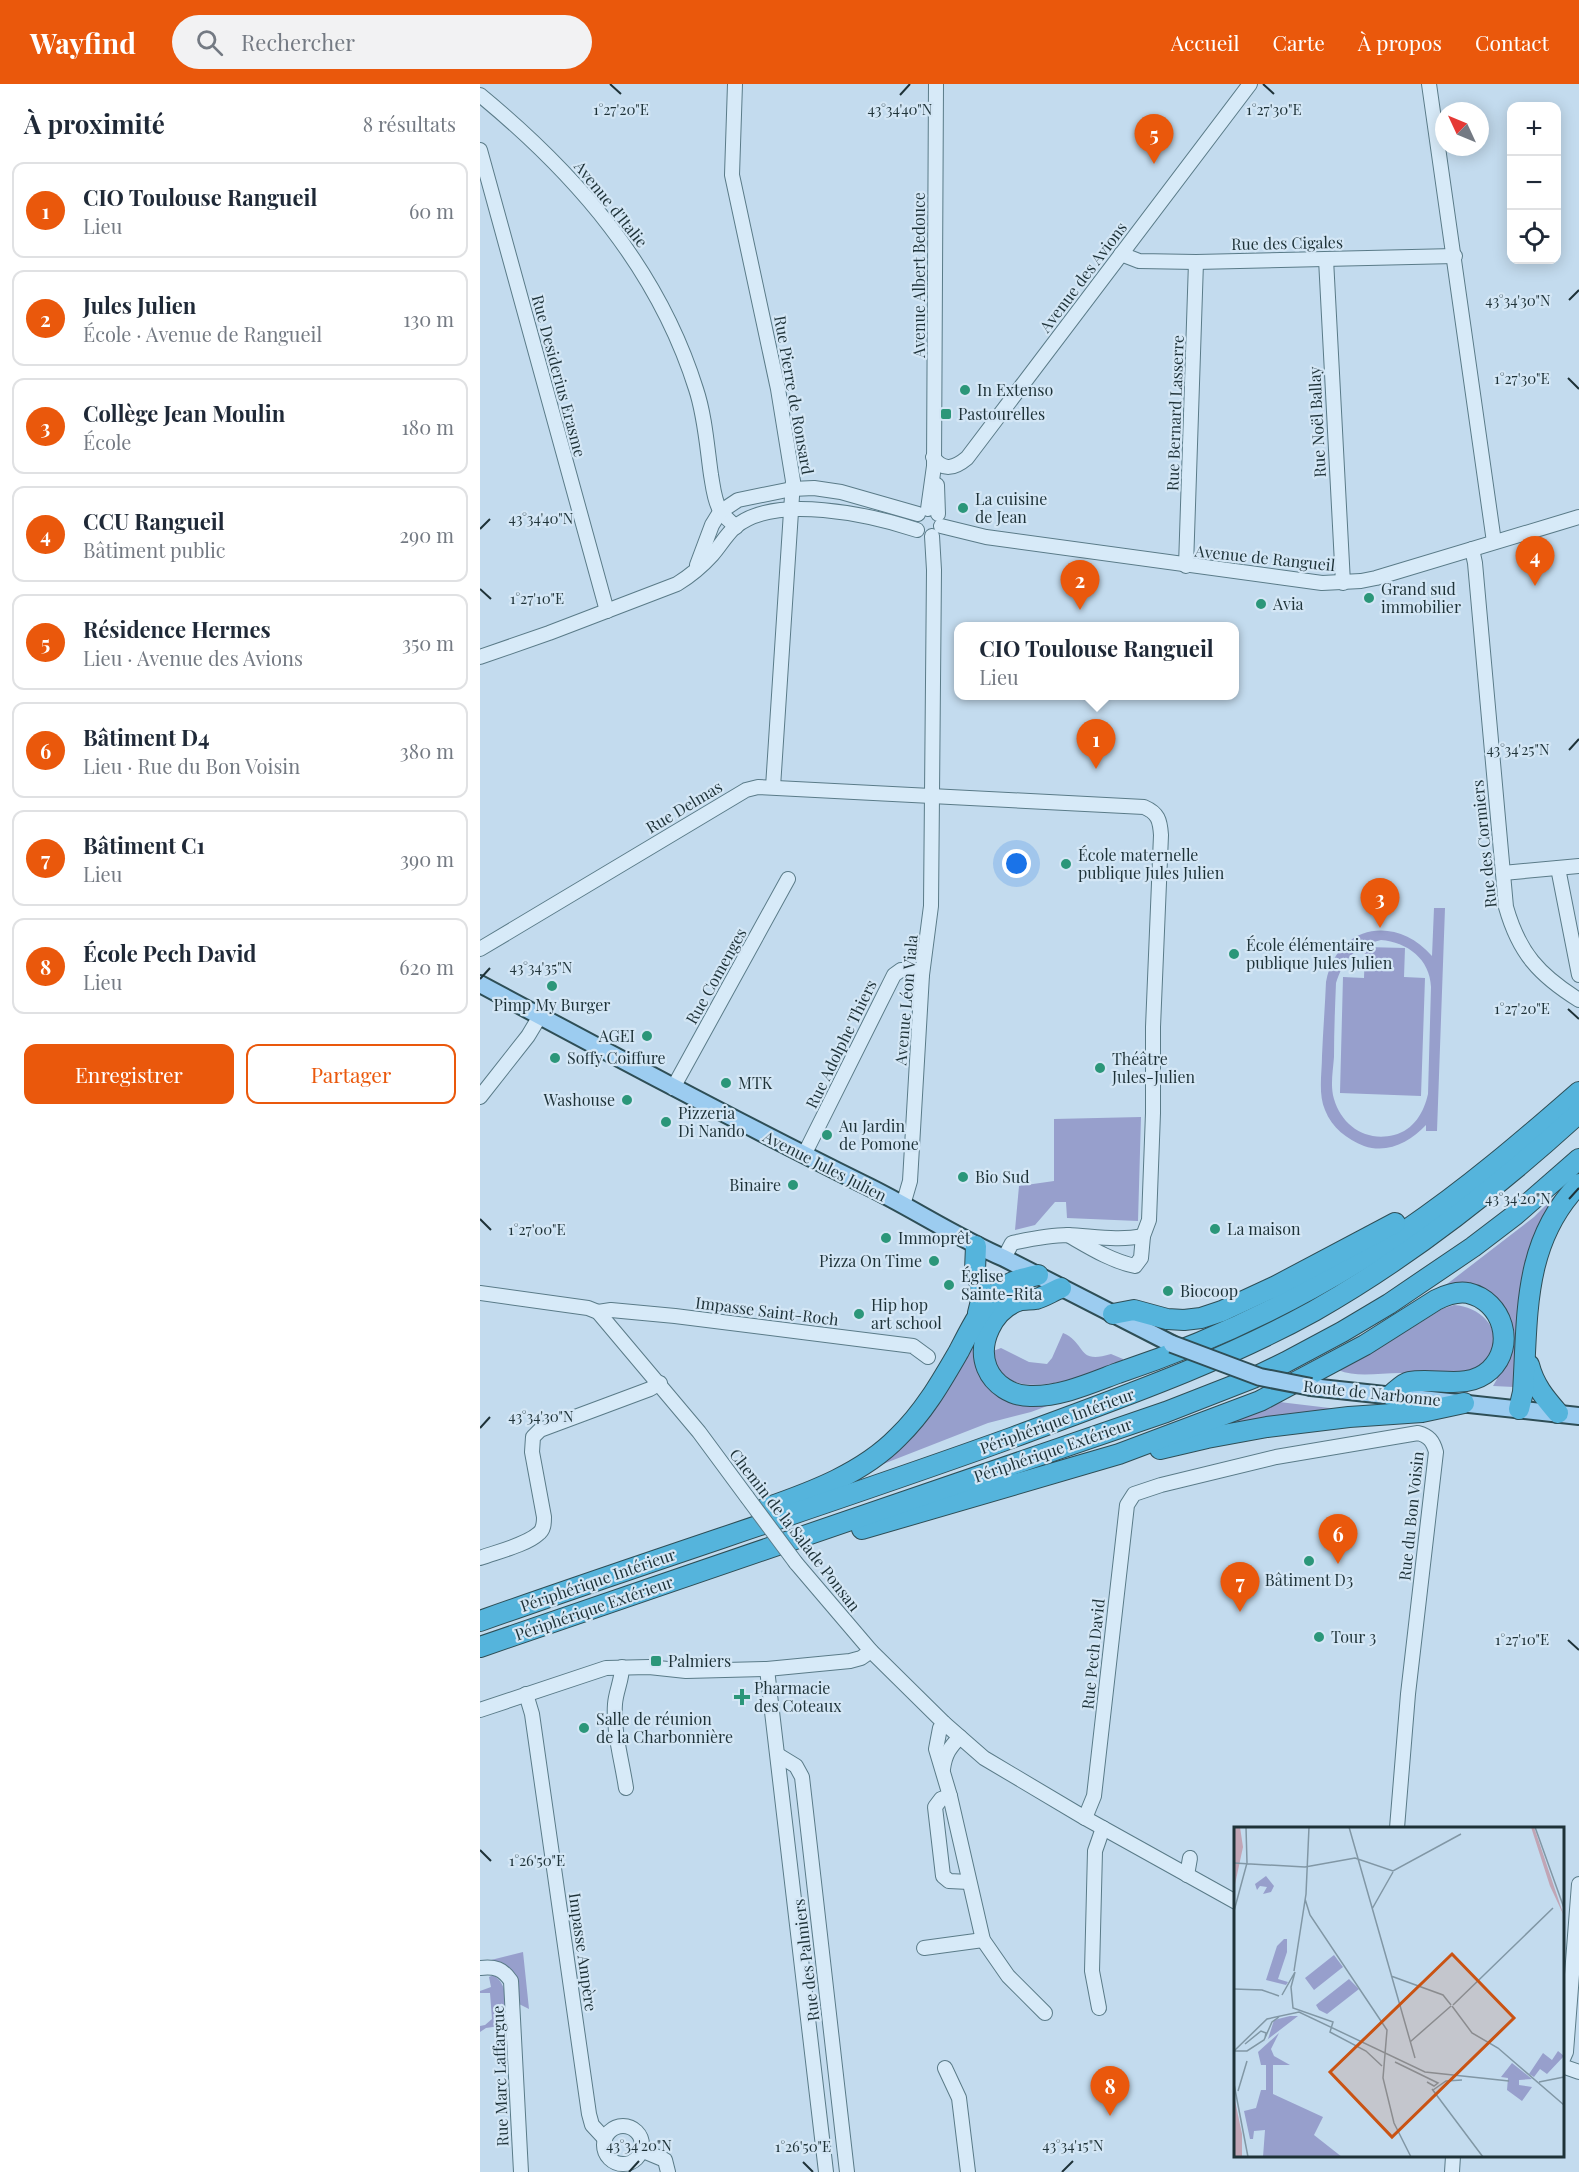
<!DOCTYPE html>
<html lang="fr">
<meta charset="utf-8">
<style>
body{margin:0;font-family:"Playfair Display",serif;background:#f2f2f3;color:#1f2937}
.controls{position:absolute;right:18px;top:18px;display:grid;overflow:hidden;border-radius:12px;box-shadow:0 3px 15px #0003}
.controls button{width:54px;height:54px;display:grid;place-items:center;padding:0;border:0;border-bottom:2px solid #e0e1e3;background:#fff;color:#1f2937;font:30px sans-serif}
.compass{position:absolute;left:955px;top:18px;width:54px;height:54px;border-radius:50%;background:#fff;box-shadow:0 3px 15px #0003;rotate:314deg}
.you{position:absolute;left:537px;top:780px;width:21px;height:21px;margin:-15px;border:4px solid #fff;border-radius:50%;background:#1a73e8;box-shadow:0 0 0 9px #1a73e833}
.badge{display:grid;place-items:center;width:39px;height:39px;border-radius:50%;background:#ea580c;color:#fff;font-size:20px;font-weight:700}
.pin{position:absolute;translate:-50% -50px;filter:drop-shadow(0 2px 3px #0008)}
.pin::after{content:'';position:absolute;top:32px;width:21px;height:18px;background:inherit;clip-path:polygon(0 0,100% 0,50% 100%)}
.popup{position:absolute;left:474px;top:538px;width:285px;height:78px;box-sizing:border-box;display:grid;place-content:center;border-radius:12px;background:#fff;filter:drop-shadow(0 2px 4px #0005);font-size:20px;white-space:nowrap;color:#747a83}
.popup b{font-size:22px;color:#1f2937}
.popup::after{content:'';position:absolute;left:50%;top:100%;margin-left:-12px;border:12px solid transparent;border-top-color:#fff}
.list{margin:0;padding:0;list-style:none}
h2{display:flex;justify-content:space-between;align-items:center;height:78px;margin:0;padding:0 24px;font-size:26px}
h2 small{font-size:20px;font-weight:400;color:#747a83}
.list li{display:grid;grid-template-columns:39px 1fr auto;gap:18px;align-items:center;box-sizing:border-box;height:96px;margin:0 12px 12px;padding:0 12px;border:2px solid #e0e1e3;border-radius:12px}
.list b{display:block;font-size:22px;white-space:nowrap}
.list p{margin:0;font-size:20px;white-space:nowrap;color:#747a83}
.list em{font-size:20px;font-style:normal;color:#747a83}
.actions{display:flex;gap:12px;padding:18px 24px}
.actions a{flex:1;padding:14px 0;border:2px solid #ea580c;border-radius:12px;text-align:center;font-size:21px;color:#ea580c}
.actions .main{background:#ea580c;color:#fff}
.icon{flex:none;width:33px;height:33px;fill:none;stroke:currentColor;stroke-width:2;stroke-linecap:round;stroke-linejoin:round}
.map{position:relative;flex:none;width:1099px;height:2088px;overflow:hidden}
header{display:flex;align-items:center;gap:36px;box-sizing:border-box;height:84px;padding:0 30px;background:#ea580c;color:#fff}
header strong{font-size:28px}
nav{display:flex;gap:33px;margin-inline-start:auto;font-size:21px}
.search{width:420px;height:54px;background:#f2f2f3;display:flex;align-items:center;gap:15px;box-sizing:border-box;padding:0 21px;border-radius:33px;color:#747a83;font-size:22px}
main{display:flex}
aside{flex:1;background:#fff}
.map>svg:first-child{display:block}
</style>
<header>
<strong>Wayfind</strong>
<div class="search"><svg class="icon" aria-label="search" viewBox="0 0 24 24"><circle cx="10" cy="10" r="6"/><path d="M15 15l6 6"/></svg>Rechercher</div>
<nav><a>Accueil</a><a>Carte</a><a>À propos</a><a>Contact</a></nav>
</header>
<main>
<aside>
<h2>À proximité<small>8 résultats</small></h2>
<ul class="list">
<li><span class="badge">1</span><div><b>CIO Toulouse Rangueil</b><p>Lieu</p></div><em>60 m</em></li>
<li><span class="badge">2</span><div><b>Jules Julien</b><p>École · Avenue de Rangueil</p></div><em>130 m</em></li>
<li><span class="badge">3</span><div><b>Collège Jean Moulin</b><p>École</p></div><em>180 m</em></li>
<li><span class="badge">4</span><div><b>CCU Rangueil</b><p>Bâtiment public</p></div><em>290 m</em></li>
<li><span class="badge">5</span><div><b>Résidence Hermes</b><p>Lieu · Avenue des Avions</p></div><em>350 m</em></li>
<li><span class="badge">6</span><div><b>Bâtiment D4</b><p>Lieu · Rue du Bon Voisin</p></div><em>380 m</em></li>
<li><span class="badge">7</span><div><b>Bâtiment C1</b><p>Lieu</p></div><em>390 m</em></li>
<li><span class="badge">8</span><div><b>École Pech David</b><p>Lieu</p></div><em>620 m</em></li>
</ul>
<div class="actions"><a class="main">Enregistrer</a><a>Partager</a></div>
</aside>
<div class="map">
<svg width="1099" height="2088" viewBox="0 0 1099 2088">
<rect width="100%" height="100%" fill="#c3dbee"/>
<g fill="#979fcc" fill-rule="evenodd">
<path d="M954,824H965L957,1047H946V1041C930,1058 908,1070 884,1062C867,1055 852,1044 845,1026C838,1010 842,989 842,972C843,947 845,923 846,898C857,841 915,830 952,872ZM901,856C927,858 950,875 951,903L948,1010C944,1028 934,1046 914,1051C886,1058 862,1042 854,1015C850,1002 853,987 854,973C854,948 855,924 856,899C864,874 876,862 901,856Z"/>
<polygon points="885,863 925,864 924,893 945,894 941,1012 860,1009 863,893 884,894"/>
<polygon points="661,1033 658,1137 587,1134 586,1118 575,1118 555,1141 535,1146 539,1102 574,1097 574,1035"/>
<polygon points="1079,1108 1082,1111 1034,1303 1013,1302 1017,1295 1025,1230 958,1207 1054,1133"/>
<path d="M974,1221C999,1223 1022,1242 1011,1269C1009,1276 1001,1282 996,1287C970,1290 945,1289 920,1289C899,1289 877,1294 858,1286L893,1268L962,1225Z"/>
<path d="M583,1249C607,1259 596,1281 631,1270L643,1275L644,1279C608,1290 519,1328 513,1267L521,1264L549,1278L567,1280L572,1274Z"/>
<polygon points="493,1258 496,1258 502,1291 586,1315 551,1328 508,1339 398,1382"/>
<polygon points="791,1317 858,1325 749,1342 747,1337"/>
<path d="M43,1868L49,1925L39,1920C38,1895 35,1878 7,1877Z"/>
<path d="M13,1891C30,1901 26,1924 26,1941L6,1944L0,1948V1942L5,1941L12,1935L10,1909H0V1907L11,1903L9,1893Z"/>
</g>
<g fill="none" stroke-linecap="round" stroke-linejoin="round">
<defs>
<g id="minor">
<polyline points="255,0 252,91 298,305 313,397 293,703"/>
<polyline points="949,0 1014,458"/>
<path d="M0,11C97,91 178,184 216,305C225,332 227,363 231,391C233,402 234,416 240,426C243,432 251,438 256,443"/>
<polyline points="0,66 127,527"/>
<polyline points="641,170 659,177 716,178 975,172"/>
<polyline points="846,175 863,499"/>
<path d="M453,373C463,388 475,384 487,374L770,0"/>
<polyline points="457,401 458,430"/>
<polyline points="448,425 454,382 456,0"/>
<polyline points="461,442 506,453 842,499 881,497 896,494 1099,433"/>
<path d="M992,465L995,479L1026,823C1039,869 1059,891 1099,916"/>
<polyline points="217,481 232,441 240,428 258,416 312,405 334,404 361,408 438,430"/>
<polyline points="706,482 716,178"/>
<path d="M0,573L69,549L197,500C210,492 222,482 232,471C240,462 246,451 255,443C295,409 391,431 437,446"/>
<polyline points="1078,784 1099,891"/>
<polyline points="1023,789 1099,782"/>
<path d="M0,865L266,706L278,703L664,723C678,729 680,736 681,751L673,943V1029L669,1136L663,1152L661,1174L655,1182C631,1177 609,1163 588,1151"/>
<polyline points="193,1004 308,795"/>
<polyline points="0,1013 48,952 60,932"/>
<polyline points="324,1071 414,891 421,886 436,886 442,891"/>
<polyline points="423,1121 430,1097 442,891 451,822 454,486 452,452"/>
<path d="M524,1174L532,1159C551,1155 568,1151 588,1151C612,1152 638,1157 663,1152"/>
<polyline points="0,1209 108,1224 118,1228 219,1348 267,1413"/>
<polyline points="118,1228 131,1226 195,1232 433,1262 448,1273"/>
<path d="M0,1474C16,1468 46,1461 58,1450C64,1446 64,1439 64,1433L52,1368L53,1353L60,1346L170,1305L180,1299"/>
<polyline points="316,1479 391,1567 464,1639 504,1674 605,1734 756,1818"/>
<path d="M142,1583C142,1596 136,1607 135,1620C133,1647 142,1677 146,1704"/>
<polyline points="287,1585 346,2088"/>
<polyline points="46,1610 52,1630 109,2030 112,2041 125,2055"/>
<polyline points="0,1626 126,1584 169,1583 206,1587 287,1585 370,1577 381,1574 391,1567"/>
<polyline points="464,1639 460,1644 456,1665 470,1712 503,1856 528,1892 565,1929"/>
<polyline points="298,1671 316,1682 322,1693 367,2088"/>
<path d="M463,1685C465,1670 470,1663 480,1653"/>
<polyline points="470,1712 461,1715 455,1723 463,1792 469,1797 489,1798"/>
<path d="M605,1734L614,1712L647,1421L654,1410L681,1401L796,1373L938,1349C949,1352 953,1357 956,1368L928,1610L917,1744"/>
<polyline points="707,1791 710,1774"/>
<polyline points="444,1864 503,1856"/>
<path d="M0,1884C15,1882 23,1885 31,1897L41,2088"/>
<polyline points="619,1924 612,1887 615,1767 623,1744"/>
<polyline points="1082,1977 1086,1968 1099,1800"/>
<polyline points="1082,1982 1099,1988"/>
<polyline points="465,1984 479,2014 488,2088"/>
<circle cx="143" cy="2061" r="19"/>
<polyline points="161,2066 185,2076 188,2088"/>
<polyline points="972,2088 973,2072"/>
</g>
<g id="major">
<path d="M0,900C127,968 254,1036 383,1100C431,1123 475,1153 524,1174L692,1260"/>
<polyline points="831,1303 1099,1332"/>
</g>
<g id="highway">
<polyline points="496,1162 495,1186 503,1209 498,1229"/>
<path d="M581,1204C573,1207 564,1213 556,1215C550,1216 544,1215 538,1217C513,1226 497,1259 507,1284C514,1301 532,1312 550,1312C580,1313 611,1299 638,1289C740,1255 836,1208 925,1147C987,1105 1043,1057 1099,1008"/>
<polyline points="633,1230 654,1226 687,1235 704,1236 721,1234 742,1227 796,1202 915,1139"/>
<path d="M1049,1281C1054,1301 1065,1314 1078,1329"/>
<path d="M1039,1325L1043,1308C1048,1232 1042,1159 1099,1100"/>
<polyline points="680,1365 727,1354 787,1343 869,1333 942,1328 984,1319"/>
<path d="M286,1424C332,1408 383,1389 418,1353C444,1328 461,1298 479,1267C490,1246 501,1222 520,1206C530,1197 544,1194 558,1191"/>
<path d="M382,1445L639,1370L780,1317L885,1261L956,1216C966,1211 977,1207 988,1209C1023,1217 1036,1262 1010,1286C987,1307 957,1293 929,1298C923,1299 916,1307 911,1311"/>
<path d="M0,1537C178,1474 357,1417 534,1353C636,1315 738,1280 834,1227C929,1173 1018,1103 1099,1029"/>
<polyline points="0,1563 686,1328 773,1294 806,1278 862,1248 909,1220 993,1163 1035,1131 1099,1075"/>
</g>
</defs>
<use href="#minor" stroke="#5a7b88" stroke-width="16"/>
<use href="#major" stroke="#2e4e56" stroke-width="20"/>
<use href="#highway" stroke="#2e4e56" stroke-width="22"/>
<use href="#minor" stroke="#d7eaf8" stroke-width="14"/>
<use href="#major" stroke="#9cccf0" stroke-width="16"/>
<use href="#highway" stroke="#55b4dc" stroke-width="20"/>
<defs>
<polyline id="minor-bridge" points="267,1413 316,1479"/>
<polyline id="major-bridge" points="692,1260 780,1293 831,1303"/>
</defs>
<use href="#minor-bridge" stroke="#5a7b88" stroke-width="16" stroke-linecap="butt"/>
<use href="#major-bridge" stroke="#2e4e56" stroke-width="20" stroke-linecap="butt"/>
<use href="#minor-bridge" stroke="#d7eaf8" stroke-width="14"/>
<use href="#major-bridge" stroke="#9cccf0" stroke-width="16"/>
</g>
<path fill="none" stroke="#1e3238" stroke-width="2" d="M130,0L141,10M783,0L794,10M420,11L430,0M1089,216L1099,206M1088,294L1099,305M0,445L10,435M0,505L11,515M1089,666L1099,655M0,895L10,884M1088,925L1099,935M1089,1115L1099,1104M0,1135L11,1146M0,1344L10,1333M1088,1556L1099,1566M0,1766L11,1777M323,2078L333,2088M149,2088L159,2077M582,2088L593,2077"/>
<g fill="#2b9679" stroke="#d3e6f5" stroke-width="2">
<circle cx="485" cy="306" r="6"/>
<rect x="460" y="324" width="12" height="12" rx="3"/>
<circle cx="483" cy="424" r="6"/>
<circle cx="889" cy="514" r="6"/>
<circle cx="781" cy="520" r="6"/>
<circle cx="586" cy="780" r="6"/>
<circle cx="754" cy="870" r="6"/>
<circle cx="72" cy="902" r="6"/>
<circle cx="167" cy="952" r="6"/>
<circle cx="75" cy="974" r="6"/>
<circle cx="620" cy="984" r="6"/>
<circle cx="246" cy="999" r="6"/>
<circle cx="147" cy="1016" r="6"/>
<circle cx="186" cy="1038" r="6"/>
<circle cx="347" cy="1051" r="6"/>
<circle cx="483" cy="1093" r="6"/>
<circle cx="313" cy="1101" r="6"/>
<circle cx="735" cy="1145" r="6"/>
<circle cx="406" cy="1154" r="6"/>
<circle cx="454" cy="1177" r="6"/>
<circle cx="469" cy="1201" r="6"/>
<circle cx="688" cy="1207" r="6"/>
<circle cx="379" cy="1230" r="6"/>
<circle cx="829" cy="1477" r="6"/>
<circle cx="839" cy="1553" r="6"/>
<rect x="170" y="1571" width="12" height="12" rx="3"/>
<path d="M259 1604h6v6h6v6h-6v6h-6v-6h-6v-6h6z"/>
<circle cx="104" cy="1644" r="6"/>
</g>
<g text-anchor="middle" stroke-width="4.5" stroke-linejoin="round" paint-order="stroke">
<g font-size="16" fill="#1e3238" stroke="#d3e6f5">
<text transform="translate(131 120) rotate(51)" y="6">Avenue d'Italie</text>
<text transform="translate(807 159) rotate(-1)" y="6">Rue des Cigales</text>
<text transform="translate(439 191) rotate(-90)" y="6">Avenue Albert Bedouce</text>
<text transform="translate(603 193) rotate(-53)" y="6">Avenue des Avions</text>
<text transform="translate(79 292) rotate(75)" y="6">Rue Desiderius Erasme</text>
<text transform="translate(314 311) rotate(80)" y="6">Rue Pierre de Ronsard</text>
<text transform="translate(695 329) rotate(-88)" y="6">Rue Bernard Lasserre</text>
<text transform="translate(837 338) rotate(-93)" y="6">Rue Noël Ballay</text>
<text transform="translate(785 474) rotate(6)" y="6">Avenue de Rangueil</text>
<text transform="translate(204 723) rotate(-31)" y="6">Rue Delmas</text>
<text transform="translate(1004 760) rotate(-96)" y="6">Rue des Cormiers</text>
<text transform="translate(236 892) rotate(-61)" y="6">Rue Comenges</text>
<text transform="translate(426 916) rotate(-85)" y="6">Avenue Léon Viala</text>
<text transform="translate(361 960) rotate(-64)" y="6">Rue Adolphe Thiers</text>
<text transform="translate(345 1082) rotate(27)" y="6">Avenue Jules Julien</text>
<text transform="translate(287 1227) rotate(7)" y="6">Impasse Saint-Roch</text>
<text transform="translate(892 1309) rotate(6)" y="6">Route de Narbonne</text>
<text transform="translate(577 1337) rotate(-20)" y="6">Périphérique Intérieur</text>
<text transform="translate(573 1366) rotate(-19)" y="6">Périphérique Extérieur</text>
<text transform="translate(931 1432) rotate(-84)" y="6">Rue du Bon Voisin</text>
<text transform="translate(315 1446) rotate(52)" y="6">Chemin de la Salade Ponsan</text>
<text transform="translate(118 1496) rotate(-19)" y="6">Périphérique Intérieur</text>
<text transform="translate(114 1524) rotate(-19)" y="6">Périphérique Extérieur</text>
<text transform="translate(613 1570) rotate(-84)" y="6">Rue Pech David</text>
<text transform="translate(103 1868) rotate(82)" y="6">Impasse Ampère</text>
<text transform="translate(326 1876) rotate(-97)" y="6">Rue des Palmiers</text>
<text transform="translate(20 1992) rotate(-92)" y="6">Rue Marc Laffargue</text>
</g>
<g font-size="16" fill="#1e3238" stroke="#d3e6f5" text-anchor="start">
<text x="497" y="312">In Extenso</text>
<text x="478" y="336">Pastourelles</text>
<text x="495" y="421">La cuisine<tspan x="495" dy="18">de Jean</tspan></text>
<text x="901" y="511">Grand sud<tspan x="901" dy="18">immobilier</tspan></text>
<text x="793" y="526">Avia</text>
<text x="598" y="777">École maternelle<tspan x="598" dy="18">publique Jules Julien</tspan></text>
<text x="766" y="867">École élémentaire<tspan x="766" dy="18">publique Jules Julien</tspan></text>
<text x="72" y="927" text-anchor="middle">Pimp My Burger</text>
<text x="155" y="958" text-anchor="end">AGEI</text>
<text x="87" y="980">Soffy Coiffure</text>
<text x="632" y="981">Théâtre<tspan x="632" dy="18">Jules-Julien</tspan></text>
<text x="258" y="1005">MTK</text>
<text x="135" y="1022" text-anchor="end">Washouse</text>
<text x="198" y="1035">Pizzeria<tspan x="198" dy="18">Di Nando</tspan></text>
<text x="359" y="1048">Au Jardin<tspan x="359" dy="18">de Pomone</tspan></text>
<text x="495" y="1099">Bio Sud</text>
<text x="301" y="1107" text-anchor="end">Binaire</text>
<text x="747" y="1151">La maison</text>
<text x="418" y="1160">Immoprêt</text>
<text x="442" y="1183" text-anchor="end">Pizza On Time</text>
<text x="481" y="1198">Église<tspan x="481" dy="18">Sainte-Rita</tspan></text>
<text x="700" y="1213">Biocoop</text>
<text x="391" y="1227">Hip hop<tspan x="391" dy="18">art school</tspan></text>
<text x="829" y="1502" text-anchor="middle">Bâtiment D3</text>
<text x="851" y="1559">Tour 3</text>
<text x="188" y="1583">Palmiers</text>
<text x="274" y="1610">Pharmacie<tspan x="274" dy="18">des Coteaux</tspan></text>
<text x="116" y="1641">Salle de réunion<tspan x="116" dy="18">de la Charbonnière</tspan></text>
</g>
</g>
<g transform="translate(754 1743)">
<rect width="330" height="330" fill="#c3dbee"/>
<path d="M32,49L40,59L37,65L29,67L33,60L26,59L23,63L21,57ZM50,112H53V125L44,152L54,155L52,158L32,153L43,119ZM100,128L109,140L80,163L71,151ZM115,152L125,162L93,187L85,183L82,178ZM56,189H64L16,226L34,212L40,193ZM45,206L37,222L40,229L56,238H39V267L89,290L80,308L108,330H29L31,303L20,304L19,312H16L10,284L22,281L27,263H32V238H27L24,225ZM324,224L330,229L313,247L306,242L300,250L295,247L309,226L318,233ZM278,236L298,252L285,253V258L298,260L288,274L273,263L274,251L267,250Z" fill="#979fcc"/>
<path d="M0,0H6L9,20L0,62ZM297,0H300L330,89L316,59ZM0,269L8,307V330H0Z" fill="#c1a5b5"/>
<path fill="none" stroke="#8197a5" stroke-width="1.5" d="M115,0L181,231M301,0L330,81M0,36L71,40L121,31L159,44L227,7M71,72L76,88L153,203L149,251L160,296L177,330M138,82L159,45M0,84L13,36L12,0M60,144L72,67L75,0M157,149L209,168L217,178M0,162L28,163L45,169M48,168L61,145L57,160L59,181L99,195L96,205L132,224L148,239M219,178L319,81M218,179L238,206L264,221L330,278M176,215L217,179M11,217L27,204L32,206L31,211M0,224L33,192L65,185L191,245L275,254M0,224H13L30,213L38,195L45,190M161,235L204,256L200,259L193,255M305,255L330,250M0,257L14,330M198,262L249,330M199,263L212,254L228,253M4,264L13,234"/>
<path fill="#ca5313" fill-opacity="0.15" stroke="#ca5313" stroke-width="3" d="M218,127L280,191L158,310L96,245Z"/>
<rect width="330" height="330" fill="none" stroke="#1e3238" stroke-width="3"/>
</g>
<g font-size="15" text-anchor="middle" fill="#1e3238" stroke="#d3e6f5" stroke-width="4.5" stroke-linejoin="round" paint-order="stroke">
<text x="141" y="31">1°27'20"E</text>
<text x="794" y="31">1°27'30"E</text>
<text x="420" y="31">43°34'40"N</text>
<text x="1038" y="222">43°34'30"N</text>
<text x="1042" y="300">1°27'30"E</text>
<text x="61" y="440">43°34'40"N</text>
<text x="57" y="520">1°27'10"E</text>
<text x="1038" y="671">43°34'25"N</text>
<text x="61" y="889">43°34'35"N</text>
<text x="1042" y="930">1°27'20"E</text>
<text x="1038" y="1120">43°34'20"N</text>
<text x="57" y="1151">1°27'00"E</text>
<text x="61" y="1338">43°34'30"N</text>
<text x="1042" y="1561">1°27'10"E</text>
<text x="57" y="1782">1°26'50"E</text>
<text x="159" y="2067">43°34'20"N</text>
<text x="593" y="2067">43°34'15"N</text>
<text x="323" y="2068">1°26'50"E</text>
</g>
</svg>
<div class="controls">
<button>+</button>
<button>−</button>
<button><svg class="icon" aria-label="locate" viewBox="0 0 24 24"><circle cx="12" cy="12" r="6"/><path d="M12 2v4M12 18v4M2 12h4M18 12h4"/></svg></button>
</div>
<svg class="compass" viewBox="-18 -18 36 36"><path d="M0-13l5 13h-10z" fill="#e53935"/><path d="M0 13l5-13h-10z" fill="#747a83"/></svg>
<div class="you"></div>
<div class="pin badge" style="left:616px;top:685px">1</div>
<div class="popup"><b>CIO Toulouse Rangueil</b>Lieu</div>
<div class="pin badge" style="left:600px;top:526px">2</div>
<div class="pin badge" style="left:900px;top:844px">3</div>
<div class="pin badge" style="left:1055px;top:502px">4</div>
<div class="pin badge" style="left:674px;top:80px">5</div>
<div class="pin badge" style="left:858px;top:1480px">6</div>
<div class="pin badge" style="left:760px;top:1528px">7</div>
<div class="pin badge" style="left:630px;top:2032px">8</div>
</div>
</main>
